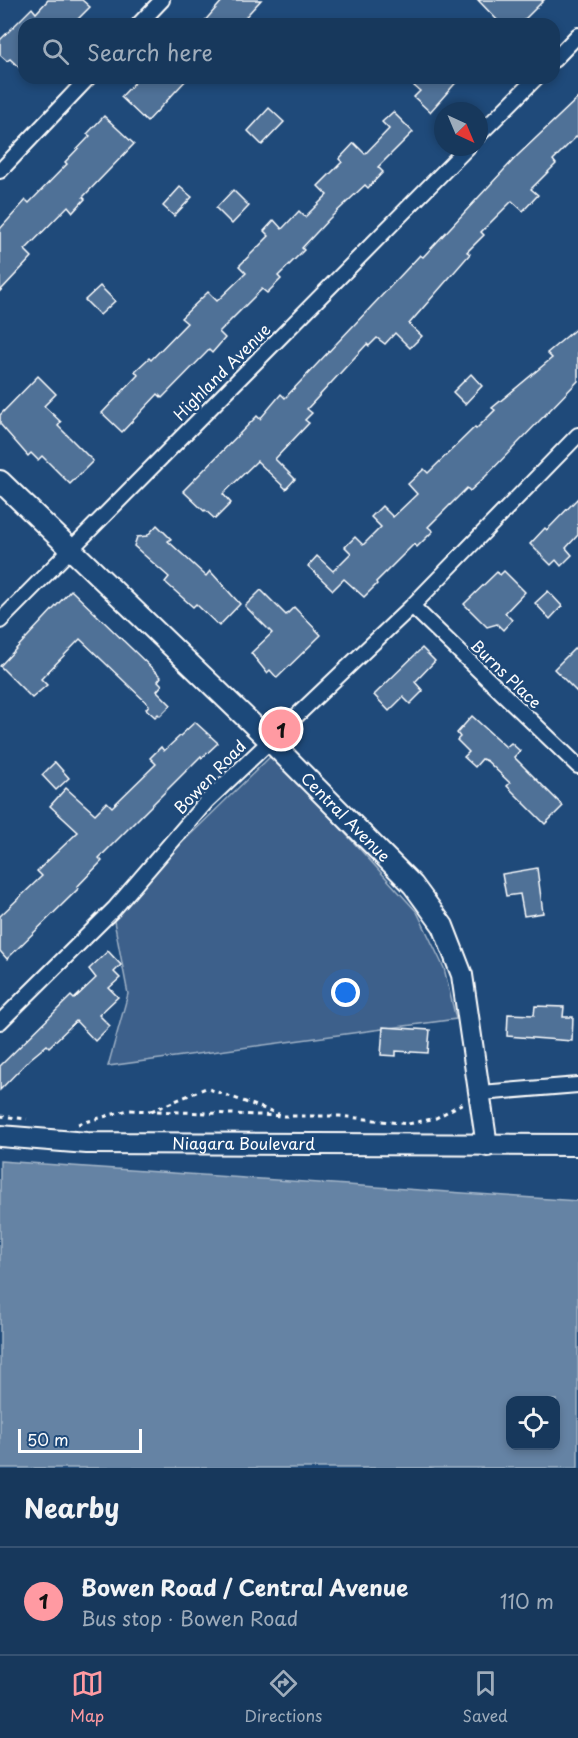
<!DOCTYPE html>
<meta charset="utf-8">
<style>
body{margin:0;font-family:"Playpen Sans",sans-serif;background:#203f62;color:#f1f3f6}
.controls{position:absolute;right:18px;bottom:18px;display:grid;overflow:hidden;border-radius:12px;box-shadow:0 3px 9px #0003}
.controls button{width:54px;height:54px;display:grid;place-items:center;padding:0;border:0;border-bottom:2px solid #365272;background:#17385c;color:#f1f3f6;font:30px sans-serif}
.compass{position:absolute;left:434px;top:102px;width:54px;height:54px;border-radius:50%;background:#17385c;box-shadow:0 3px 9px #0003;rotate:136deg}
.scale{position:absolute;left:18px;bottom:15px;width:124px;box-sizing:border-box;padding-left:6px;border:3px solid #fff;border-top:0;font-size:16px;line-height:21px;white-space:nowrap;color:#fff;-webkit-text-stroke:4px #1f4a7a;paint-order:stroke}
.you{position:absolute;left:346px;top:993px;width:21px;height:21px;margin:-15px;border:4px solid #fff;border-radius:50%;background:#1a73e8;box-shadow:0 0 0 9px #1a73e833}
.badge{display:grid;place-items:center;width:39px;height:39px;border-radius:50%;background:#ff9aa2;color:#111;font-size:20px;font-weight:700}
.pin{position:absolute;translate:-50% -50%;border:3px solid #fff;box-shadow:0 2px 6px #0006}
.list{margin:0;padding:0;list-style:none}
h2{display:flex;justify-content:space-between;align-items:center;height:78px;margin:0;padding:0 24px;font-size:26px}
h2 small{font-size:20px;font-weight:400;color:#9eacbb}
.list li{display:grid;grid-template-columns:39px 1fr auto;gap:18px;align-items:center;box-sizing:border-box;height:108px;padding:0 24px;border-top:2px solid #365272}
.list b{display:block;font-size:22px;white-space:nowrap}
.list p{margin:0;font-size:20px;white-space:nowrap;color:#9eacbb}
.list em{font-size:20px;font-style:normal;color:#9eacbb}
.icon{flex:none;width:33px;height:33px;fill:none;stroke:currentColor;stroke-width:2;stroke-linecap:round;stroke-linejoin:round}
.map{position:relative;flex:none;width:578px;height:1468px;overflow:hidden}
.search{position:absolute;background:#17385c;box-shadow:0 3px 9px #0003;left:18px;right:18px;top:18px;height:66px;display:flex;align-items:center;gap:15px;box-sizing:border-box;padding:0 21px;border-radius:18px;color:#9eacbb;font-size:22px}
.sheet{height:186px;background:#17385c}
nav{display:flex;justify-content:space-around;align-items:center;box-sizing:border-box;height:84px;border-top:2px solid #365272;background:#17385c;font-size:16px;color:#9eacbb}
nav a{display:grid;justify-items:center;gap:3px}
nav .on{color:#ff9aa2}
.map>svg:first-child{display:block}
</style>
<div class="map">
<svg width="578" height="1468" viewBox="0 0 578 1468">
<rect width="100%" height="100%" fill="#1f4a7a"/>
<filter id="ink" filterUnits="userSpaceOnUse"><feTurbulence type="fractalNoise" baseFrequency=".0167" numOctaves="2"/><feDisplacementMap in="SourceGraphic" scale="12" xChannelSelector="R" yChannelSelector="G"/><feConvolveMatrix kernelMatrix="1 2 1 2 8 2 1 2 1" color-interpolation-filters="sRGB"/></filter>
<g filter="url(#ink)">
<polygon fill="#3c618b" stroke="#9eb0c5" stroke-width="1.5" points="273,754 417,912 444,968 456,1019 108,1066 128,994 112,911"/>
<path fill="#6583a4" stroke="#a3b5c8" stroke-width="1.5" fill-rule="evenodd" d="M0,1161L578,1201V1468H0ZM510,1400H556V1446H510Z"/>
<g fill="#507197" stroke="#fff" stroke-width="1.5">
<polygon points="48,0 82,0 90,7 73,24 24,24 24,72 10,59 7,61 0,55 0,40 32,8 36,13"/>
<polygon points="223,0 261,0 239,24 202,24"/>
<polygon points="478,0 544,0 520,24 501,24"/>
<polygon points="139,78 188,78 147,122 121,97"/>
<polygon points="421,78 460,78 430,112 414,97 420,91 414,86"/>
<polygon points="578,98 578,135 553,160 556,164 531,189 538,195 523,211 512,201 481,232 484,235 467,252 470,254 409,324 422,336 410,348 395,333 385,344 377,338 369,346 367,344 307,409 312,413 305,420 309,423 275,459 295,479 286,489 257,461 223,494 231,503 215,519 205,510 204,511 183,491 257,416 260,419 281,394 285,398 405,271 420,255 423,257 517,156"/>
<polygon points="269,108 284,122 262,145 248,131"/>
<polygon points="393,112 413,132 378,167 383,172 368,188 365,185 329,219 302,248 304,250 278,276 281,279 267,293 262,289 219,332 225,338 212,353 209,350 162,398 158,394 122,432 102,413 138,375 135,371 149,358 151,360 187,323 181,318 208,292 217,301 246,273 239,266 269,236 264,231 274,220 282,229 299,211 305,217 327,195 318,186 342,162 339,159 354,143 365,154 389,129 382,122"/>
<polygon points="104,116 134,144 83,197 85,199 73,212 68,206 25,250 32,257 0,291 0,229 26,200 29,203 67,164 65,162 90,136 87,134"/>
<polygon points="180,187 192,197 174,216 163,206"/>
<polygon points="233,190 249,206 232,224 216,208"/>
<polygon points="100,286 115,301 100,315 85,300"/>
<polygon points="578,327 578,381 485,477 470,491 467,488 428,527 433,531 417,547 414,544 376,582 377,584 364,597 344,579 333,590 308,566 317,556 333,571 351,553 345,547 355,537 363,545 381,527 371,517 382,506 393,517 417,494 408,484 424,469 428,473 475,427 476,429 495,410 492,408 552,358 547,353"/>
<polygon points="471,374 482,386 465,404 453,392"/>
<polygon points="38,376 56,394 44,406 61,422 58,426 93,461 70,484 42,456 38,460 31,453 28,456 0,424 0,415"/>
<polygon points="578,498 578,535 566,548 572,555 561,566 556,560 551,565 530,544 545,528 547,530"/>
<polygon points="157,525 171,539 168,541 206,576 210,571 240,604 219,626 196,604 193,607 165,582 169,577 134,546 137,537 147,536"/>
<polygon points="504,571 525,592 505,613 512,620 503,630 497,624 487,627 464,604 497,572 500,575"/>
<polygon points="71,590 161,677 158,681 162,685 157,691 171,705 160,716 158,714 155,717 146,709 149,705 80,639 41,679 47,685 32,698 0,666"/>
<polygon points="261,590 286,615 294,607 321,635 277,678 270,670 267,673 251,653 272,633 245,606"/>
<polygon points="548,591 562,606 550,619 535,603"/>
<polygon points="578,645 578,693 554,669"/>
<polygon points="422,648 435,661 415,682 423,691 410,704 403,697 389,711 374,695"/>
<polygon points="472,716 506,747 511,743 520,751 514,757 563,806 545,824 507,786 510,783 487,761 482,759 475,767 464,757 469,752 457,740 460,737 457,733"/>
<polygon points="195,722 218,743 202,758 201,756 99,858 102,861 77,887 78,889 7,959 0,951 0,916 42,876 37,871 78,832 50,806 66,788 95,814 107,802 112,807 156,764 150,758 161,747 164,751"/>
<polygon points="55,762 69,778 56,790 42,775"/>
<polygon points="537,868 543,913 524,916 520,894 506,896 502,874"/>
<polygon points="108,951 121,965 114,972 120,978 109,988 118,997 99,1015 110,1026 95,1041 76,1021 49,1047 47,1045 30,1059 0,1090 0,1066 71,996 74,999 96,978 89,969"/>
<polygon points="535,1006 564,1007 563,1017 573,1017 572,1041 507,1036 508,1014 534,1015"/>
<polygon points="383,1027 430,1030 428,1053 396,1051 396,1056 381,1055"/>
</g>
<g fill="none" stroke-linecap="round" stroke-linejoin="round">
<defs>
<g id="street">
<polyline points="139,24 162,0"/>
<polyline points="554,60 578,35"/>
<polyline points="479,135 536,78"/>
<polyline points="0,171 88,78"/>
<polyline points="412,606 578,766"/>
<polyline points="0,621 468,147"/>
<polyline points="0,1022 114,909 207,801 412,606 578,435"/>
<polyline points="481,1093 578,1085"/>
</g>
<g id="secondary">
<path id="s1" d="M0,481L269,740L413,885L443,926L462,975L487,1146"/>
<path id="s2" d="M0,1136L87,1143L578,1145"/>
</g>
</defs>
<use href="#street" stroke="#fff" stroke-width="18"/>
<use href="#secondary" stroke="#fff" stroke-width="24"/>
<g stroke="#fff" stroke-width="3" stroke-dasharray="4.5 4.5" stroke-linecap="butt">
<polyline points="151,1111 206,1088 279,1114"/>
<polyline points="0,1116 27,1119"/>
<polyline points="78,1124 128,1110 284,1116 340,1116 408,1124 436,1118 463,1103"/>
</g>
<use href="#street" stroke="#1f4a7a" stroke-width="14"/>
<use href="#secondary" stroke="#1f4a7a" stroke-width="20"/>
</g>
</g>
<g text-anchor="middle" stroke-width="5" stroke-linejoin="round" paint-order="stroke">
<g font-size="16" fill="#fff" stroke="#1f4a7a">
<text transform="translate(222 372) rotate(-45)" y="6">Highland Avenue</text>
<text transform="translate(506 674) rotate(44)" y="6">Burns Place</text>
<text transform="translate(210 777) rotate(-46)" y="6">Bowen Road</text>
<text dy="6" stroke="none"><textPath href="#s1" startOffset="482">Central Avenue</textPath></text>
<text dy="6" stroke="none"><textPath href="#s2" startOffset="244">Niagara Boulevard</textPath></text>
</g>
</g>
</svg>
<div class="controls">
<button><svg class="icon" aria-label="locate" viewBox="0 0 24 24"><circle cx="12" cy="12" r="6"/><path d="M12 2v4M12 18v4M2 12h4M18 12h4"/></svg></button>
</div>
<svg class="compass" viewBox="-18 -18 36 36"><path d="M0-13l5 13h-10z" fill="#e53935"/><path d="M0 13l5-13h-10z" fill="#9eacbb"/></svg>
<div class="scale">50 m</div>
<div class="you"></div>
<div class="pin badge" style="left:281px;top:729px">1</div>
<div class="search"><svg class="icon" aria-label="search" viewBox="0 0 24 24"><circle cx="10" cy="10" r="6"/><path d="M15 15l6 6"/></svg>Search here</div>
</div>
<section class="sheet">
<h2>Nearby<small></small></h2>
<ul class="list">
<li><span class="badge">1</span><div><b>Bowen Road / Central Avenue</b><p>Bus stop · Bowen Road</p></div><em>110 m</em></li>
</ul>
</section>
<nav>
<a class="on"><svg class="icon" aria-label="map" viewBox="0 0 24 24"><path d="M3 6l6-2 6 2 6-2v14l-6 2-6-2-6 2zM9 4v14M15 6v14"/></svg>Map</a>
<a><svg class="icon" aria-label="directions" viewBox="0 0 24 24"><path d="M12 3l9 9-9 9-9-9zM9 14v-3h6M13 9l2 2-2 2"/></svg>Directions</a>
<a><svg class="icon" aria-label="saved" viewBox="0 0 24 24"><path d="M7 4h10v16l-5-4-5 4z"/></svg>Saved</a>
</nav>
